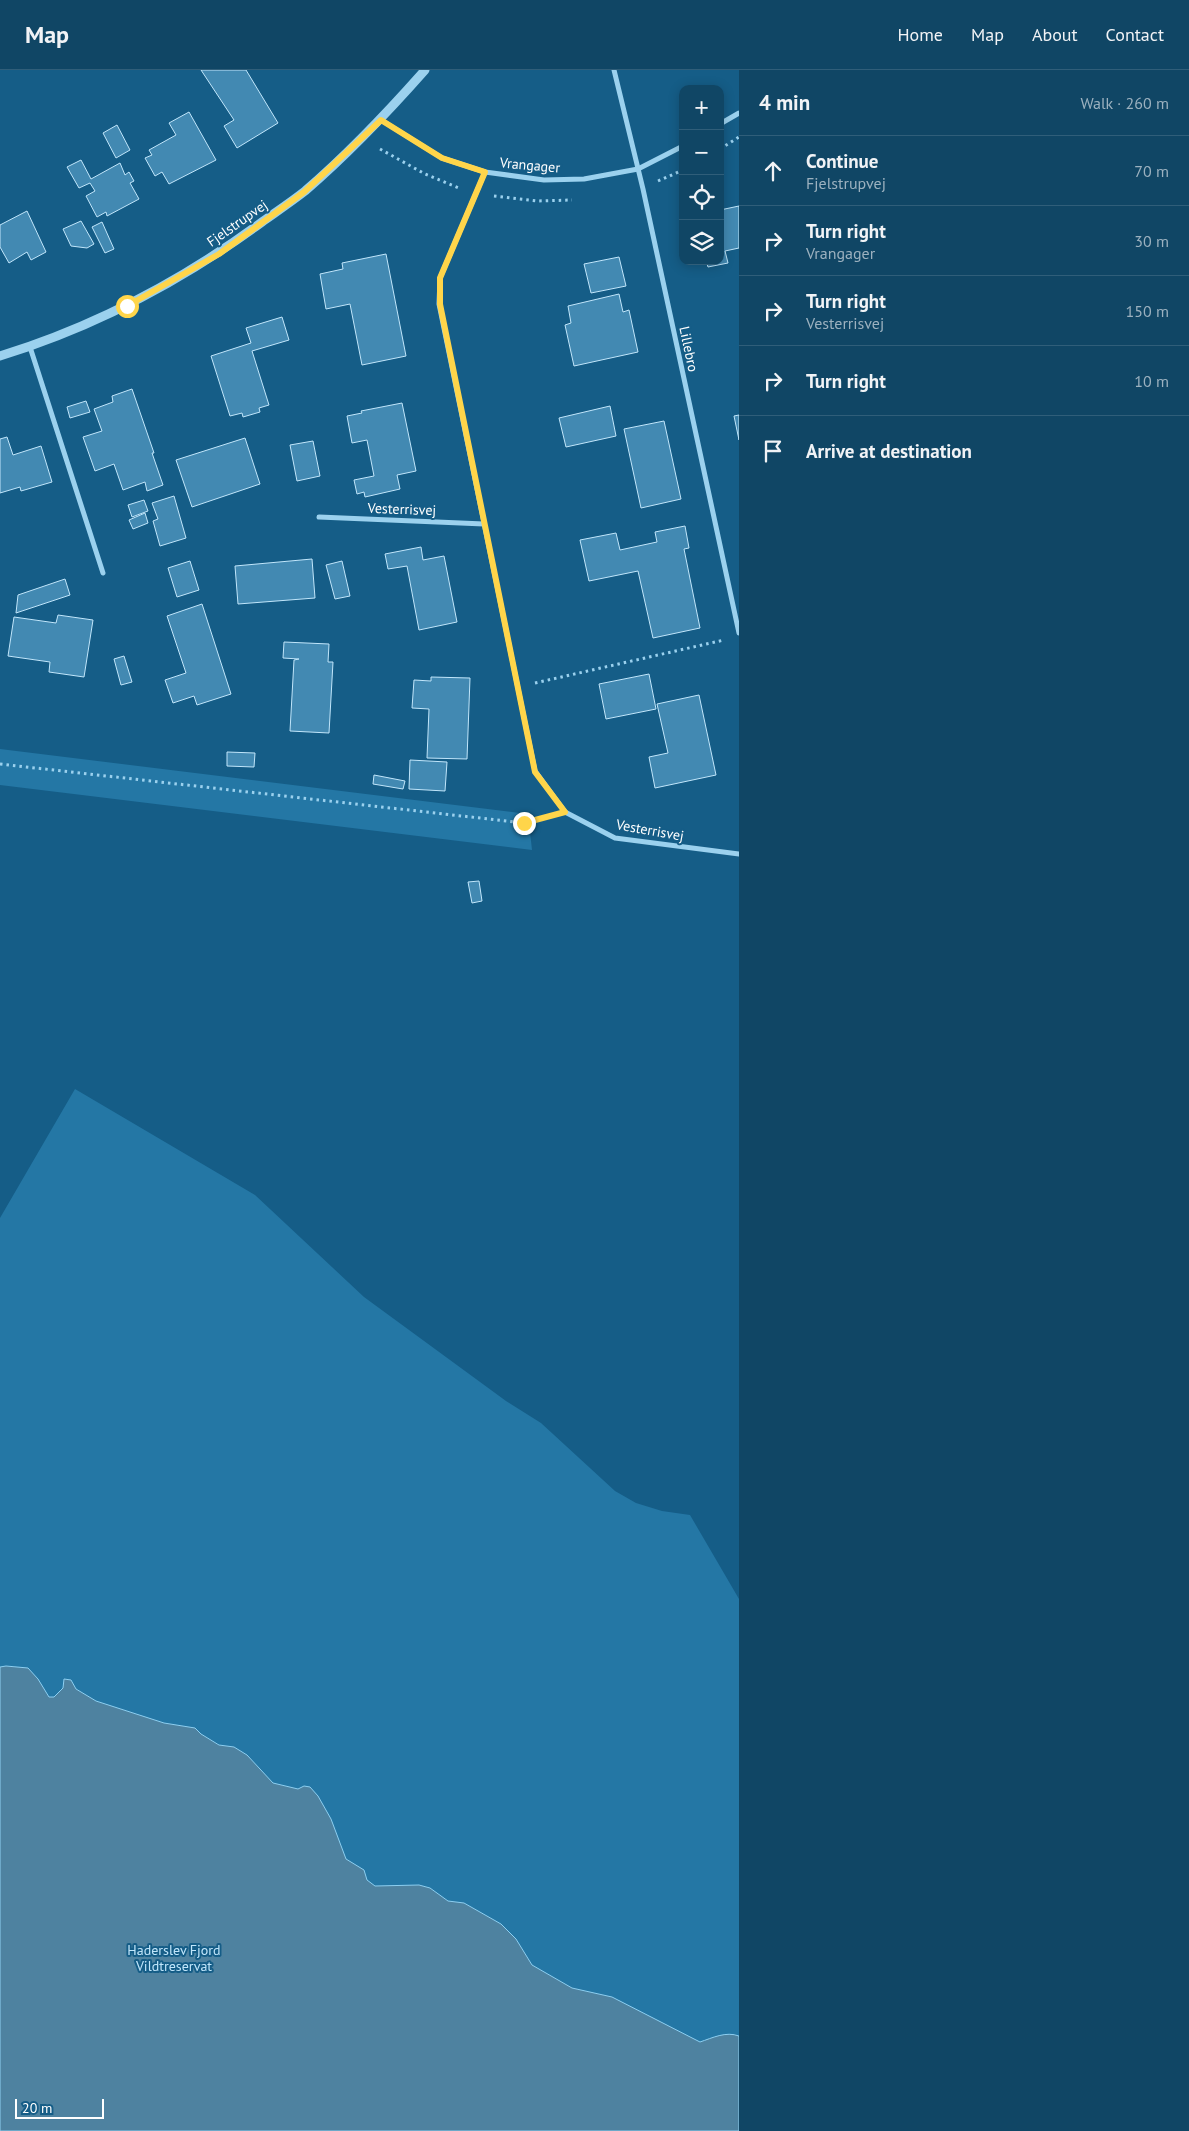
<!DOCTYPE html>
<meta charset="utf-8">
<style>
body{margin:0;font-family:"PT Sans",sans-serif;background:#194d6b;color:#f1f3f6}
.controls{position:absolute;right:15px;top:15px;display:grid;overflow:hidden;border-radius:10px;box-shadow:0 2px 12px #0003}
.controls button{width:45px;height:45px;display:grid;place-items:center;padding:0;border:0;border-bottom:1px solid #305e79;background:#104665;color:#f1f3f6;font:25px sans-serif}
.scale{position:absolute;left:15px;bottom:12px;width:89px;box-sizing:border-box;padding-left:5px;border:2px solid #fff;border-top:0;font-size:14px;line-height:18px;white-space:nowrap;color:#fff;-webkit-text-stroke:4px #155d87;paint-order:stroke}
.stop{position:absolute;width:15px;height:15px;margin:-11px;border:4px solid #ffd54a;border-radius:50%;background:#fff}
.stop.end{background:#ffd54a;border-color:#fff;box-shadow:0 1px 5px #0008}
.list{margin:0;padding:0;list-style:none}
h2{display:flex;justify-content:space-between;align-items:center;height:65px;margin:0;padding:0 20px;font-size:21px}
h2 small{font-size:16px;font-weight:400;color:#9cb1bf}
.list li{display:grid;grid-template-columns:32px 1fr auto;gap:15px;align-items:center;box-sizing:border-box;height:70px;padding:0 20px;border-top:1px solid #305e79}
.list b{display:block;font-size:19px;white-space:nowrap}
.list p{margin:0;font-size:16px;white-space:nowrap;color:#9cb1bf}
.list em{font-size:16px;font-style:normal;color:#9cb1bf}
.icon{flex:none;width:28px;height:28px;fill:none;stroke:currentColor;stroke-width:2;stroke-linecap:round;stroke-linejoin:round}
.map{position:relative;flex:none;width:739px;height:2061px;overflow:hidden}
header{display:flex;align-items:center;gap:30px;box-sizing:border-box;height:70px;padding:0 25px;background:#104665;border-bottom:1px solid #305e79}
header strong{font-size:24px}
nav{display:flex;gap:28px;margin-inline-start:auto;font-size:18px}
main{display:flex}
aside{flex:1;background:#104665}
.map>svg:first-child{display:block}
</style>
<header>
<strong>Map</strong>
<nav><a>Home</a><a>Map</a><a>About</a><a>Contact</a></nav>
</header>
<main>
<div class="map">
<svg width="739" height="2061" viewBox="0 0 739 2061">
<rect width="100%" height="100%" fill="#155d87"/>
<g fill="#2477a5" fill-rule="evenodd">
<polygon points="0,679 528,744 532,780 0,715"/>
<path d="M75,1019L255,1125L364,1227L506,1331L541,1353L615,1421L636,1433L662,1441L690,1445L739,1529V1966L734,1964L739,2061H0V1607L15,1596L0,1597V1148ZM63,1618L76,1619L96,1631L164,1653L195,1658L201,1664L220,1675L234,1677L247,1685L273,1713L298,1719L304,1716L331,1749L336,1766L60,1620ZM419,1815L430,1818L448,1831L464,1833L501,1854L516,1869L532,1895L572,1918L612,1927L628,1936L571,1919L396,1817Z"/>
</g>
<path fill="#4e82a0" stroke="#8dcff1" d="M6,1596L28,1598L38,1609L49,1627H54L63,1618L64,1609L71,1610L76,1619L96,1631L164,1653L195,1658L201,1664L219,1675L234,1677L247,1685L273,1713L298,1719L304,1716L310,1717L318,1726L331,1749L346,1789L364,1800L367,1810L375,1816L419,1815L430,1818L448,1831L464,1833L501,1854L516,1869L532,1895L572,1918L612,1927L700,1972C712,1968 726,1961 739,1966V2061H0V1597Z"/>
<g fill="#4289b2" stroke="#c1e6fb">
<polygon points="201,0 246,0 278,53 237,78 224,56 234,50"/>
<polygon points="189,42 216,90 169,114 162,102 155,106 145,88 152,85 149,80 176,65 169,53"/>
<polygon points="117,55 130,80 116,88 103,63"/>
<polygon points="81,90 91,109 120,93 125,105 129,102 134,111 130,113 139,129 107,146 106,142 97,147 86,126 95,121 90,113 79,118 67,97"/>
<polygon points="739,136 739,178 725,181 728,193 708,197 706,191 720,191 720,140"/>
<polygon points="27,141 46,182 31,190 27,182 9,193 0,177 0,155"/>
<polygon points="81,151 94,174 87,178 71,176 63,159"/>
<polygon points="102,152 114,179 105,183 92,157"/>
<polygon points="386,184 406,286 362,295 350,234 326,239 320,204 343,199 342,193"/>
<polygon points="619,187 626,216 591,223 584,194"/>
<polygon points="619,224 623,242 629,240 638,282 574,296 565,255 571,253 568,236"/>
<polygon points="282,247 289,270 252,281 269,335 259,338 260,342 243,347 242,343 230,346 211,286 251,273 246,258"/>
<polygon points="132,319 154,383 152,383 163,415 147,421 145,412 123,420 114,394 95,401 83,367 102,361 94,339 113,332 112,326"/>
<polygon points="86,331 90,342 70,348 67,337"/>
<polygon points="402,333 416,401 397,405 400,419 365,427 364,422 357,424 354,410 374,406 367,370 352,373 347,346 362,343 361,341"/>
<polygon points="610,336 616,366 566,377 559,348"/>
<polygon points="739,345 739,370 734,346"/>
<polygon points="664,351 681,429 641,438 624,359"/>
<polygon points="7,367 13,385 41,376 52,412 21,421 20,417 0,423 0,369"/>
<polygon points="245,368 260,414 192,437 176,390"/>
<polygon points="313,371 320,406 297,411 290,375"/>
<polygon points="174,426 186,468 160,476 153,451 158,449 152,433"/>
<polygon points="144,430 148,441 132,447 128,435"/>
<polygon points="145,443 148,453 133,459 129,450"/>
<polygon points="685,456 689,478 684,479 700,558 653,568 638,501 589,511 580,470 616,463 620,480 657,472 655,462"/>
<polygon points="421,477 423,490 444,486 457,552 419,560 407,496 388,499 385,484"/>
<polygon points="312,489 315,528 238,534 235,496"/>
<polygon points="190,491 199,520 177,527 168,498"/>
<polygon points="342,491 350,526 335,529 326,495"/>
<polygon points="65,509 70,525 16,543 18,525"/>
<polygon points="202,534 231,624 197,635 194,626 173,633 165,610 186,603 167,546"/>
<polygon points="58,545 93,550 84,607 49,602 50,592 8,586 14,547 56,553"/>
<polygon points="284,572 329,574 328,592 333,592 329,663 290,661 294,590 299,589 283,588"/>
<polygon points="124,586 132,612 121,615 114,589"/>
<polygon points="649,604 656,639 606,649 599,614"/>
<polygon points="431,607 470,608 467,689 427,688 429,639 412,638 414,610 431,611"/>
<polygon points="699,625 716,705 655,718 649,687 668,683 657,634"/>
<polygon points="227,682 255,683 254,697 227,696"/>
<polygon points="410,690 447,692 445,721 409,719"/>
<polygon points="374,705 405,711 403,719 373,714"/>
<polygon points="479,811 482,831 472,833 468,812"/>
</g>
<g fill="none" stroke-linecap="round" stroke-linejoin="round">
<g stroke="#9bd1ee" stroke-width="3" stroke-dasharray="2.5 4" stroke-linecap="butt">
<polyline points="380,79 425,104 459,118"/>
<polyline points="720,79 739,67"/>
<polyline points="658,111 683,100"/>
<polyline points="494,126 537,131 572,130"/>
<polyline points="535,613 724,570"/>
<polyline points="0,694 524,753 548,746"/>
</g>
<g stroke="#9bd1ee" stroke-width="5">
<polyline points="614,0 643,119 739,563"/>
<polyline points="381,50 442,88 485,102 544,110 584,109 638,99 683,76"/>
<polyline points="720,54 739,43"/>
<polyline points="485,102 440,208 439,234 535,701 565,742 615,768 739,784"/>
<polyline points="30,277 103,503"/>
<polyline points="319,447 484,454"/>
</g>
<path stroke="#9bd1ee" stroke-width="9" d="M0,286C94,257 183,210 262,152C276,142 291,132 305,121C348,84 387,43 425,0"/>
</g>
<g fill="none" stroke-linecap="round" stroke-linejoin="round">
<polyline stroke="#ffd54a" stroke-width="6" points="127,236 219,184 304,122 381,50 442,88 485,102 440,208 440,234 535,702 565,742 524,753"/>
</g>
<g text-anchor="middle" stroke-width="4" stroke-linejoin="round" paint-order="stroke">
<g font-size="14" fill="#fff" stroke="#155d87">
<text transform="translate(530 95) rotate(5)" y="5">Vrangager</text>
<text transform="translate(237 153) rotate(-35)" y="5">Fjelstrupvej</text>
<text transform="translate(689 279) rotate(78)" y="5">Lillebro</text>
<text transform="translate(402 439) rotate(2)" y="5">Vesterrisvej</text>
<text transform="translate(650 760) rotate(10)" y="5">Vesterrisvej</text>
</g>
<g font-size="14" fill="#c1e6fb" stroke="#155d87">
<text x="174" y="1885">Haderslev Fjord<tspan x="174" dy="16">Vildtreservat</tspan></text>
</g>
</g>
</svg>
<div class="controls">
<button>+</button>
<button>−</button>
<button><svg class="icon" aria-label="locate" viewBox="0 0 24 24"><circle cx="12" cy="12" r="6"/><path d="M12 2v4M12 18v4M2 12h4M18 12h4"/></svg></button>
<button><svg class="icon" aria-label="layers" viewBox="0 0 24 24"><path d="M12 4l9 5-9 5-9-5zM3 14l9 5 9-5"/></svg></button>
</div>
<div class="scale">20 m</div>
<div class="stop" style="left:127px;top:236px"></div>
<div class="stop end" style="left:524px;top:753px"></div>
</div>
<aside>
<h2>4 min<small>Walk · 260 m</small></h2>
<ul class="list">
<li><svg class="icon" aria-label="ahead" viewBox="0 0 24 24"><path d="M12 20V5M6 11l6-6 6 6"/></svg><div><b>Continue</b><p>Fjelstrupvej</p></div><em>70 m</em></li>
<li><svg class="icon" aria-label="right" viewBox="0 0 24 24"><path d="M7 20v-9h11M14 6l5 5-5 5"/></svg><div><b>Turn right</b><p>Vrangager</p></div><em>30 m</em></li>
<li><svg class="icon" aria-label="right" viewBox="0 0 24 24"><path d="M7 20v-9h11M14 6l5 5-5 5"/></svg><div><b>Turn right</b><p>Vesterrisvej</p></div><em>150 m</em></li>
<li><svg class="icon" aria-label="right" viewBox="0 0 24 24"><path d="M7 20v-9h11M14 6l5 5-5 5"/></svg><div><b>Turn right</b></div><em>10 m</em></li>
<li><svg class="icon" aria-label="arrive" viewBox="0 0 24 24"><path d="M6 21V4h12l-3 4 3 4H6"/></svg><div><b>Arrive at destination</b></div></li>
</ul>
</aside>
</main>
